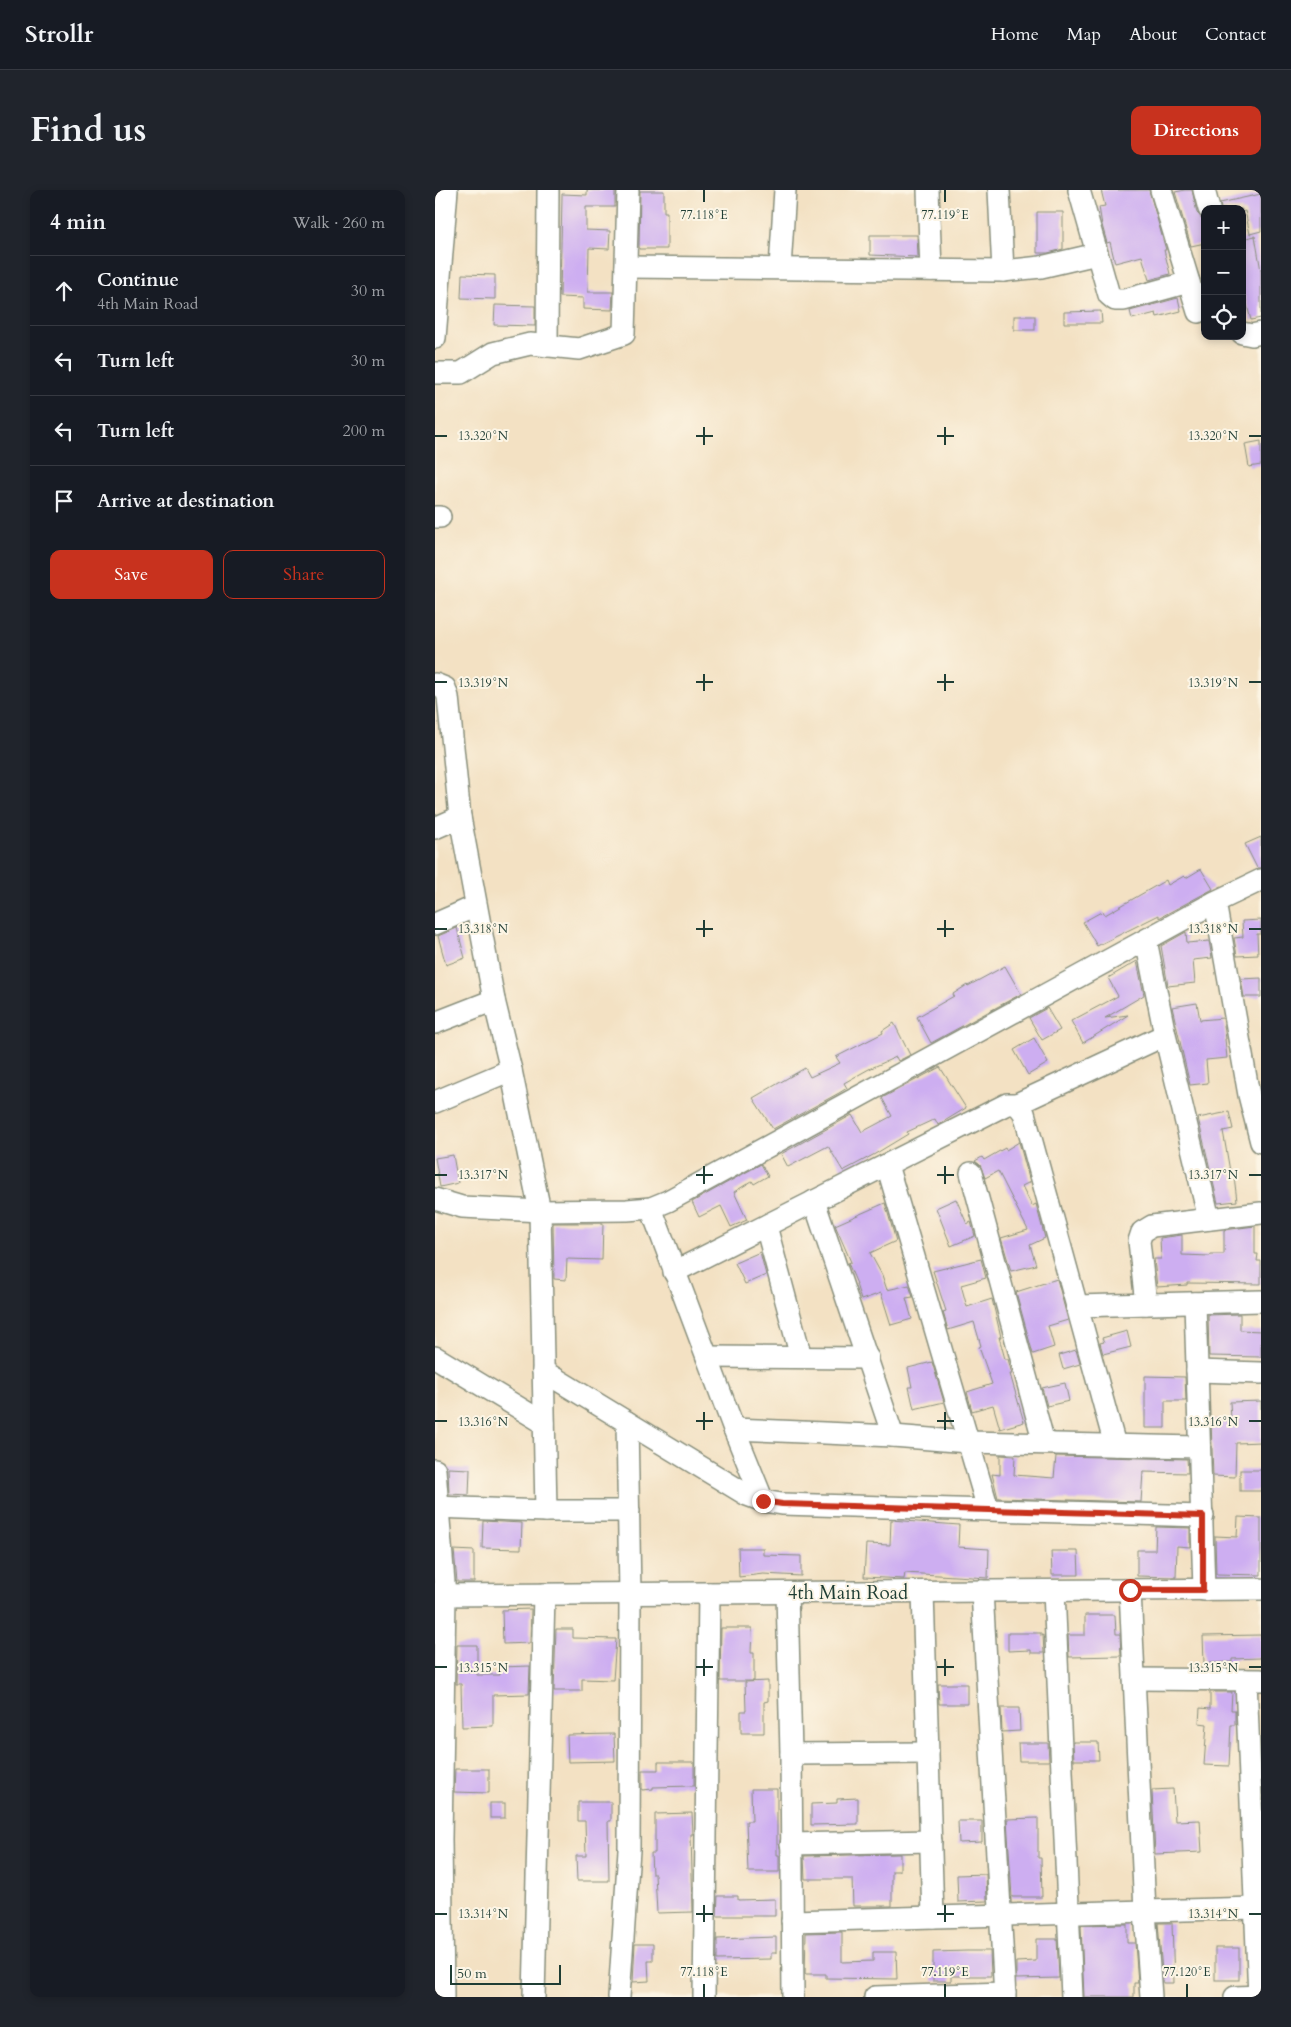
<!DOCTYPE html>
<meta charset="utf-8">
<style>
body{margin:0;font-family:Cardo,serif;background:#20242c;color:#f1f3f6}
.controls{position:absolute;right:15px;top:15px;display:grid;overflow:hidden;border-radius:10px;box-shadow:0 2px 8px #0003}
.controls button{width:45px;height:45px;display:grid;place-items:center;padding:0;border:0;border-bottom:1px solid #363941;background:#171b24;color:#f1f3f6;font:25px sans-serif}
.scale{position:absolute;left:15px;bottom:12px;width:111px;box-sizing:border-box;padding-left:5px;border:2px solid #1f3d34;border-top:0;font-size:14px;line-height:18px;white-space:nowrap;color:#1f3d34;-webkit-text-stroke:4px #fcf5e5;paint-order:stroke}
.stop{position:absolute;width:15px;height:15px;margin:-11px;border:4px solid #c8321e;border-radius:50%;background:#fff}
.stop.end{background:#c8321e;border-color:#fff;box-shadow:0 1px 5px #0008}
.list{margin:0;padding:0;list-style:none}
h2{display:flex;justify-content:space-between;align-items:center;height:65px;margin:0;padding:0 20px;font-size:21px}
h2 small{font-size:16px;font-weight:400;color:#9ea1a6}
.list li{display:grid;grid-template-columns:32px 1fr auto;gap:15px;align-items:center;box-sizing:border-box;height:70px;padding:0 20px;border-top:1px solid #363941}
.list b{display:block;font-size:19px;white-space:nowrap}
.list p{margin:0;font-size:16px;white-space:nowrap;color:#9ea1a6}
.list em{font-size:16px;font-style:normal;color:#9ea1a6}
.actions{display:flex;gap:10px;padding:15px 20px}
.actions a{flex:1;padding:11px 0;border:1px solid #c8321e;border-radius:10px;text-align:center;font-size:18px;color:#c8321e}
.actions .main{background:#c8321e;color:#fff}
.icon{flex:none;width:28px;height:28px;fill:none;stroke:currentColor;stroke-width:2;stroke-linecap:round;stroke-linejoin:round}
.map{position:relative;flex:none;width:826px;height:1807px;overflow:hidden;border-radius:10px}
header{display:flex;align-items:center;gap:30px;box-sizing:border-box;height:70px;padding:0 25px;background:#171b24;border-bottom:1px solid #363941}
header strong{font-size:24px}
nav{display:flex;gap:28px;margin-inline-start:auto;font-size:18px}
.intro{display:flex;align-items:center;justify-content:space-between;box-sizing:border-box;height:120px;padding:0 30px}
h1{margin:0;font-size:35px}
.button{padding:12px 22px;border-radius:10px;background:#c8321e;color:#fff;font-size:18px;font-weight:700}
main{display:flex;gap:30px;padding:0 30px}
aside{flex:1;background:#171b24;border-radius:10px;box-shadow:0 2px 8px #0003}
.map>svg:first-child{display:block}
</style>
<header>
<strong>Strollr</strong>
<nav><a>Home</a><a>Map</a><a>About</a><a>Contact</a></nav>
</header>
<div class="intro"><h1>Find us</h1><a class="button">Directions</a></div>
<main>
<aside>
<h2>4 min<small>Walk · 260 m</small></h2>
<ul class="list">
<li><svg class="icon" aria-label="ahead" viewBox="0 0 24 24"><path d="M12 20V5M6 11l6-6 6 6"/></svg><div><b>Continue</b><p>4th Main Road</p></div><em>30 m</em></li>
<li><svg class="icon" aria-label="left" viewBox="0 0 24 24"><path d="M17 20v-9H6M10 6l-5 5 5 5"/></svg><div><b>Turn left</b></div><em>30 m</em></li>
<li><svg class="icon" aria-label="left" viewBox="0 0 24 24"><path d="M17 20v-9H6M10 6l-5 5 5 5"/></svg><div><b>Turn left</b></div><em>200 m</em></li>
<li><svg class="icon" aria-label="arrive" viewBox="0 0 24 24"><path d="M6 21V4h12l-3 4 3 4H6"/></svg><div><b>Arrive at destination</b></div></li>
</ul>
<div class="actions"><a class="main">Save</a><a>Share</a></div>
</aside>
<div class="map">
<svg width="826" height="1807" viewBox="0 0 826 1807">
<rect width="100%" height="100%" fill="#fcf5e5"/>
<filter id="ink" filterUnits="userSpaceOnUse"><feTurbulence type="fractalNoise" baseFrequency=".02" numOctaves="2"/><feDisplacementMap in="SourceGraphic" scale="10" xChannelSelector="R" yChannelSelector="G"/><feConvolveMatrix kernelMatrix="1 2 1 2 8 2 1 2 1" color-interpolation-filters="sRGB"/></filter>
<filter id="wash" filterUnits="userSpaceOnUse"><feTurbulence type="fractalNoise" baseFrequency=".0096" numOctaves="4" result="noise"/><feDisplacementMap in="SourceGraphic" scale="20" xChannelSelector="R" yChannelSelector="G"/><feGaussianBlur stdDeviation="1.12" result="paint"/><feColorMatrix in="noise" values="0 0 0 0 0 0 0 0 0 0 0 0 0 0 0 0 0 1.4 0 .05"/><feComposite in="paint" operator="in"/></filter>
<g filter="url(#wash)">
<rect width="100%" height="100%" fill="#f3e1c3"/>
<g id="blocks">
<g fill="#cdaef1">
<polygon points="152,0 180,0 180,17 151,17 151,40 175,41 174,59 154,58 153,102 178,102 177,120 148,119 148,108 125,107 127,4 152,5"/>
<polygon points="666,0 714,0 731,60 729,60 735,84 714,90 707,66 680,73 675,52 672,53 667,35 664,17 670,16"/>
<polygon points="750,0 757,0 762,23 770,31 770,53 756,56 740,2"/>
<polygon points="205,1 229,1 229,22 232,22 232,59 204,59"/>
<polygon points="826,4 826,41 815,44 810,21 807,22 807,19 786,19 785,13"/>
<polygon points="602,22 628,22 628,59 613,63 602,63"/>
<polygon points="435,45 482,45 483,67 435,65"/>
<polygon points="820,46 826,81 826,128 816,130 807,97 807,49"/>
<polygon points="27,84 60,85 60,109 26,108"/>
<polygon points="743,108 746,121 722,127 721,123 697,129 695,121"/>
<polygon points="60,115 100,116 100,136 59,135"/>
<polygon points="666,121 667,133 629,133 629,122"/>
<rect x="579" y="126" width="21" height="14"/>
<polygon points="826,251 826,275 814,277 810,254"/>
<polygon points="826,647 826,678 822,678 810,654"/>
<polygon points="766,679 778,699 724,728 724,725 662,756 648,732 668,721 670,725 731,690 733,695 749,686 751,688"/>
<polygon points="826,730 826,744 822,744 823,765 802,766 799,748 808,747 807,731"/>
<polygon points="22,738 30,768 11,775 3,746"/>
<polygon points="751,742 752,753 774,751 777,768 758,770 760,793 733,796 726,756"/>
<polygon points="702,771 709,805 670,828 693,825 648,853 636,831 683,806 673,788"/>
<polygon points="570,776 586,804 496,853 482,827 519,806 518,804 532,795 533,796"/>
<polygon points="826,788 826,807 809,807 806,789"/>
<polygon points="762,813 765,830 788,828 791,849 790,849 792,868 771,870 773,893 755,895 737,817"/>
<polygon points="612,818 625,840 607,850 594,828"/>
<polygon points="459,833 475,865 463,871 461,867 434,879 409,893 412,898 404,903 338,939 318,908 370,878 375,887 405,873 401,867 448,843 447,841"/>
<polygon points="599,848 613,873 593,885 579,860"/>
<polygon points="505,877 531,918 503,935 500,929 472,942 473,944 440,964 408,981 393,956 353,977 346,964 417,925 427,942 457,926 447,908"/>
<polygon points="794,922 798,939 788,941 796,987 799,986 802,1011 783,1013 763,928"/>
<polygon points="584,952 595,992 587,996 597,1016 601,1014 610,1048 595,1055 601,1075 576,1081 566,1048 593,1040 563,981 550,988 545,975 540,971 547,967 549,970 570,958 571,960"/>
<polygon points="18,965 23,993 5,997 0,968"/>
<polygon points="326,974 333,986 319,994 317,991 299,1002 312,1030 296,1037 286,1016 264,1027 257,1012"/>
<polygon points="521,1009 532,1034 536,1032 540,1046 516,1056 501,1018"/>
<polygon points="450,1013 461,1051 435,1063 447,1085 452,1100 474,1095 478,1107 471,1108 477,1129 456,1135 446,1103 426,1110 421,1094 422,1094 413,1073 416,1072 400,1035"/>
<polygon points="118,1033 168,1033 167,1070 132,1069 131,1090 119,1089"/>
<polygon points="820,1036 820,1064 823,1064 822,1071 826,1071 826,1094 752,1093 752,1095 722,1097 719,1069 726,1069 725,1048 747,1045 747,1065 775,1066 776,1064 789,1064 789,1040"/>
<polygon points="325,1062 331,1085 310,1094 300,1073"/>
<polygon points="546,1069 551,1088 526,1095 532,1117 557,1109 566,1147 564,1147 570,1169 573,1169 577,1184 575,1184 589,1232 565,1239 558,1215 537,1221 532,1202 557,1194 544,1157 546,1156 539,1132 513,1140 508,1122 511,1121 498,1081"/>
<polygon points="622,1089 633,1130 613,1136 619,1157 598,1164 581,1102"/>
<polygon points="805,1124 805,1140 826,1141 826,1167 774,1166 773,1125"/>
<polygon points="692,1141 696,1157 668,1164 665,1153 669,1152 667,1148"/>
<polygon points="641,1160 645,1174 628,1179 624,1165"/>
<polygon points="497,1172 509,1212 479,1219 474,1197 477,1197 473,1178"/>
<polygon points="710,1186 750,1187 751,1211 730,1211 730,1238 710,1238"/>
<polygon points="630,1193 634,1211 612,1216 607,1198"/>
<polygon points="826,1211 826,1252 801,1253 800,1287 778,1286 776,1230 796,1230 795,1212"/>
<polygon points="565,1265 580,1266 579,1285 619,1288 621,1266 752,1269 753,1283 708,1282 706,1312 563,1308 557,1284 565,1285"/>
<polygon points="13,1278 35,1279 34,1305 14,1304"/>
<rect x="805" y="1280" width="21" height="21"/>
<polygon points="803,1327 826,1328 826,1385 781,1384 780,1346 802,1347"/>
<polygon points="456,1330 524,1335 523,1357 554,1359 553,1388 470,1383 469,1389 429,1387 431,1354 455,1355"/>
<polygon points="48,1331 87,1333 86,1359 47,1358"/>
<polygon points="721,1337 755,1338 755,1357 742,1356 741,1387 702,1386 702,1360 720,1360"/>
<polygon points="303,1358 328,1358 328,1365 366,1366 366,1386 328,1384 304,1387"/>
<polygon points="19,1360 39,1361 39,1392 22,1392"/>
<polygon points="616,1361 643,1361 644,1385 617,1385"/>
<polygon points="96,1419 95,1453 68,1454 67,1420"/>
<polygon points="650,1425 680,1425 681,1444 685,1444 686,1466 634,1467 633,1445 650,1445"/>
<polygon points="286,1438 317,1438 316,1463 319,1463 319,1491 285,1491"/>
<polygon points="121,1439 138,1439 138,1448 181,1449 178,1490 147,1489 147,1501 119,1501"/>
<polygon points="573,1443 606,1443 606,1446 608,1445 609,1463 596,1463 596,1460 573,1461"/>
<polygon points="826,1445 826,1468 797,1469 797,1472 769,1473 768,1446"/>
<polygon points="22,1455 42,1455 42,1485 65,1485 65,1477 95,1476 94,1504 58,1505 58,1536 27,1537 26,1494 21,1494"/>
<polygon points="333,1491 333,1511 329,1512 329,1543 306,1543 306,1521 311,1521 310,1492"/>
<polygon points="503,1494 532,1494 532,1514 504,1514"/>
<polygon points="775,1502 797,1502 796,1520 800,1520 800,1535 796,1535 794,1576 769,1575 772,1534 764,1533 765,1518 775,1519"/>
<polygon points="566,1518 584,1518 585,1541 567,1542"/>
<polygon points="179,1544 180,1571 133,1572 132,1545"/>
<polygon points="638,1552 663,1552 664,1570 639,1570"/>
<polygon points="583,1553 613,1553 614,1571 584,1571"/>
<polygon points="223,1572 259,1572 259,1596 218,1597 218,1599 207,1600 207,1580 223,1580"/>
<polygon points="20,1579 54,1579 54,1603 19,1602"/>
<polygon points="316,1599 342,1599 342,1665 344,1665 344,1682 313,1682 311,1631 317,1631"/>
<polygon points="738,1599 740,1631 765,1630 767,1662 720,1664 717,1600"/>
<polygon points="423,1608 423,1634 376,1635 376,1614 402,1613 402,1609"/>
<polygon points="143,1612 176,1612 176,1631 173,1631 174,1691 142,1691 141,1666 151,1666 150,1631 143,1631"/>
<rect x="55" y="1613" width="15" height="15"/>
<polygon points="257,1623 258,1644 256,1644 258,1722 222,1723 220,1684 217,1684 216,1663 220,1663 220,1624"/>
<polygon points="603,1628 603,1668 606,1668 607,1707 577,1707 572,1629"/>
<polygon points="523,1631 547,1631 547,1652 524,1653"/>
<polygon points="465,1664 465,1681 457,1681 457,1716 418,1716 417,1689 370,1689 369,1666"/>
<polygon points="551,1684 552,1711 523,1712 522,1685"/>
<polygon points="283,1706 303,1706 303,1710 340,1709 340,1726 282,1726"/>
<polygon points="723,1733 737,1733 739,1793 728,1793"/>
<polygon points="692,1734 692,1753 700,1753 703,1793 699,1793 699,1807 649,1807 646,1735"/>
<polygon points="407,1742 407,1772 438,1771 438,1762 461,1762 462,1789 391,1788 391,1784 370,1784 371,1743"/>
<polygon points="341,1747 341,1763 336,1763 336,1769 282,1770 282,1749"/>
<polygon points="601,1749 622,1749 624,1788 581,1789 581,1772 601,1771"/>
<polygon points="200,1754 218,1754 218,1771 213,1771 214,1791 198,1792"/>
<rect x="780" y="1758" width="24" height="32"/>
<polygon points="532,1761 555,1761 556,1786 516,1786 516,1791 498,1791 498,1762"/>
</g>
</g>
</g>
<g filter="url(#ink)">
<use href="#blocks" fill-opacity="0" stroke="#898f7c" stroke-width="1"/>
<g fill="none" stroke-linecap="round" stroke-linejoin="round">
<defs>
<g id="minor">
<polyline points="493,0 496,80"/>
<polyline points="564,0 568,81"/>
<polyline points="644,0 674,105 680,110 689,110 754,92"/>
<polyline points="726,0 763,122"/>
<polyline points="769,0 774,19"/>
<polyline points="191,77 568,81 606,77 662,64"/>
<polyline points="345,78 350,0"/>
<polyline points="807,143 817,145 826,143"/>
<polyline points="0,148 12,0"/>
<polyline points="112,156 113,0"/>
<polyline points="0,183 26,183 58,163 95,154 144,159 189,144 193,0"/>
<polyline points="0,327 5,327"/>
<polyline points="0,494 10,498 13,507 25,627 59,810 76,880 105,1021 111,1321"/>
<polyline points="0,638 25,627"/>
<polyline points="780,712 814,905 826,952"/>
<polyline points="0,734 41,716"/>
<polyline points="711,750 730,845 774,1029"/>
<polyline points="0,833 59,810"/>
<polyline points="0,912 76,880"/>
<polyline points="582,914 730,845"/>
<polyline points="452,975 553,1319"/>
<polyline points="536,983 609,1253"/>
<polyline points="0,1009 27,1017 105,1021 192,1020 216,1018 233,1011 780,712 826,690"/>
<polyline points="379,1011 458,1246"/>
<polyline points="216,1018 299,1239 328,1311"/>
<polyline points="331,1036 366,1167"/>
<polyline points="239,1082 572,914 582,914 589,923 680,1255"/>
<polyline points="760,1113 769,1400"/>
<polyline points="711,1114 704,1051 707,1042 717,1036 826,1023"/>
<polyline points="642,1116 826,1111"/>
<polyline points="0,1167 109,1233"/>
<polyline points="272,1167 433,1168"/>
<polyline points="108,1181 312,1305 328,1311 347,1314 768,1326"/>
<polyline points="762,1181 826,1183"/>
<polyline points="299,1239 458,1246 533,1252 763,1257"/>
<polyline points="0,1280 10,1405 6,1649 8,1807"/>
<polyline points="0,1317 111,1321 194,1321"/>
<polyline points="695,1400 710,1721 716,1807"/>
<polyline points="547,1401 570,1807"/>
<polyline points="619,1401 637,1807"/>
<polyline points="488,1402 498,1727"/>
<polyline points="352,1403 356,1564 358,1807"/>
<polyline points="0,1405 826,1399"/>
<polyline points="699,1489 826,1490"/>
<polyline points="811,1490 824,1807"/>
<polyline points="356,1564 493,1563"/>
<polyline points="356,1654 496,1651"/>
<polyline points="357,1731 820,1718"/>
<polyline points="99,1807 109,1404"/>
<polyline points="184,1807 194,1660 195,1404 192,1232"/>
<polyline points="269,1807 274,1403"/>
<polyline points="440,1807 570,1803"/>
<polyline points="800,1807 826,1806"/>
</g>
</defs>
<use href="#minor" stroke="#898f7c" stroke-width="24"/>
<use href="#minor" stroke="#fff" stroke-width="21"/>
</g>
</g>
<g fill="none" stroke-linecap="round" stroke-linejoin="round" filter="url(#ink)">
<polyline stroke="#c8321e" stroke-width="6" points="328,1311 347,1314 768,1326 768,1400 695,1400"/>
</g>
<path fill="none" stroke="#1f3d34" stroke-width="2" d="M269,0V12M510,0V12M269,237V255M510,237V255M0,246H12M261,246H278M502,246H519M814,246H826M269,484V501M510,484V501M0,492H12M261,492H278M502,492H519M814,492H826M269,730V747M510,730V747M0,739H12M261,739H278M502,739H519M814,739H826M269,976V994M510,976V994M0,985H12M261,985H278M502,985H519M814,985H826M269,1222V1240M510,1222V1240M0,1231H12M261,1231H278M502,1231H519M814,1231H826M269,1469V1486M510,1469V1486M0,1477H12M261,1477H278M502,1477H519M814,1477H826M269,1715V1732M510,1715V1732M0,1724H12M261,1724H278M502,1724H519M814,1724H826M269,1794V1807M510,1794V1807M752,1794V1807"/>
<g text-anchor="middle" stroke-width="4" stroke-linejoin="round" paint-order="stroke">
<g font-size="19" fill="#1f3d34" stroke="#fcf5e5">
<text x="413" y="1409">4th Main Road</text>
</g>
</g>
<g font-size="12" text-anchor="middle" fill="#1f3d34" stroke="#fcf5e5" stroke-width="4" stroke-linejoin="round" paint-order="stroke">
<text x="269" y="29">77.118°E</text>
<text x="510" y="29">77.119°E</text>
<text x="48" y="250">13.320°N</text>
<text x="778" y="250">13.320°N</text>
<text x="48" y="497">13.319°N</text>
<text x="778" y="497">13.319°N</text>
<text x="48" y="743">13.318°N</text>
<text x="778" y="743">13.318°N</text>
<text x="48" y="989">13.317°N</text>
<text x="778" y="989">13.317°N</text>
<text x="48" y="1236">13.316°N</text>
<text x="778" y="1236">13.316°N</text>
<text x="48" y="1482">13.315°N</text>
<text x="778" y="1482">13.315°N</text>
<text x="48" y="1728">13.314°N</text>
<text x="778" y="1728">13.314°N</text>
<text x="269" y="1786">77.118°E</text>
<text x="510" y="1786">77.119°E</text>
<text x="752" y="1786">77.120°E</text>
</g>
</svg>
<div class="controls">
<button>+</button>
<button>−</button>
<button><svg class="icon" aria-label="locate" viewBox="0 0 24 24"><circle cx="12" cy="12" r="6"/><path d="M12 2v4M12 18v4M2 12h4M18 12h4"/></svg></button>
</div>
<div class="scale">50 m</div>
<div class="stop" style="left:695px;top:1400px"></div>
<div class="stop end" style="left:328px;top:1311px"></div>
</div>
</main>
